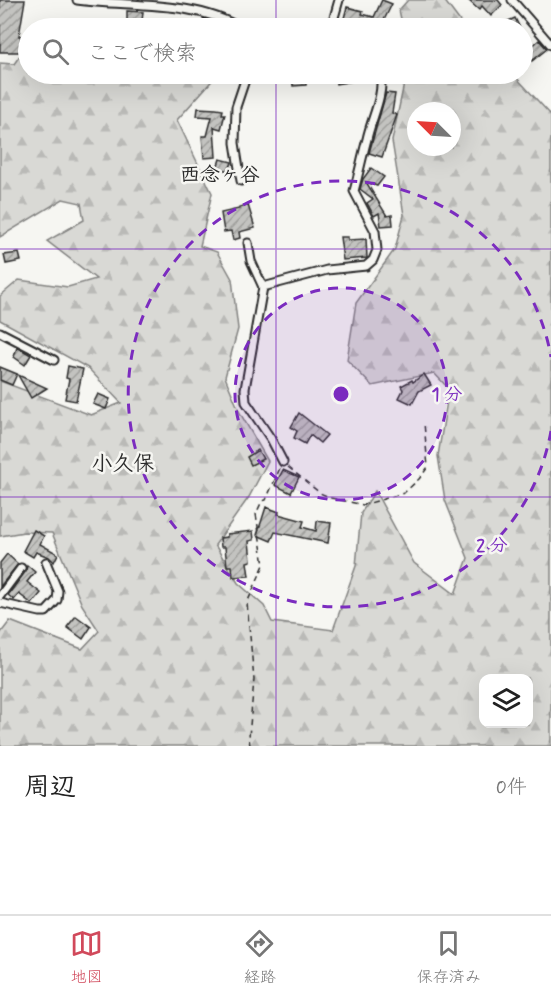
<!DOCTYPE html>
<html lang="ja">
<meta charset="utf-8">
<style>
body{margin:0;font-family:Mynerve,"Klee One",sans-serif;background:#f6f6f6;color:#222}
.controls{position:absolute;right:18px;bottom:18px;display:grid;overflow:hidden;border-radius:12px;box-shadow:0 6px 24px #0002}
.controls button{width:54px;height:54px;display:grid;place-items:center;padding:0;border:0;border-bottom:2px solid #e0e0e0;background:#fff;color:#222;font:30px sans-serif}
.compass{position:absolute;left:407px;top:102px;width:54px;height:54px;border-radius:50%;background:#fff;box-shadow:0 6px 24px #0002;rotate:294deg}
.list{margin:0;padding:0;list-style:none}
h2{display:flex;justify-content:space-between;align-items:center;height:78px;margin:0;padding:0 24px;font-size:26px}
h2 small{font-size:20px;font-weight:400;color:#767676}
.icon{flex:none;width:33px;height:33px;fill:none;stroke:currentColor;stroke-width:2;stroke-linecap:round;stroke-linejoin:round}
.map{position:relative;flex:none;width:551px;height:746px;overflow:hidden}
.search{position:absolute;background:#fff;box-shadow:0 6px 24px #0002;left:18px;right:18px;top:18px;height:66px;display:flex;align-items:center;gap:15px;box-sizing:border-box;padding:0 21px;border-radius:33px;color:#767676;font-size:22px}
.sheet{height:168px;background:#fff}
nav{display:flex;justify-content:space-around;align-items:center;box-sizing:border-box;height:84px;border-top:2px solid #e0e0e0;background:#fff;font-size:16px;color:#767676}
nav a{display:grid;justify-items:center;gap:3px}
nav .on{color:#d1495b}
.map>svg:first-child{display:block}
</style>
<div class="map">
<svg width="551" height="746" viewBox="0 0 551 746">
<defs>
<pattern id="forest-firs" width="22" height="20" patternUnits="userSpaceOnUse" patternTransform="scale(1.5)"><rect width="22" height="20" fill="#d9d9d5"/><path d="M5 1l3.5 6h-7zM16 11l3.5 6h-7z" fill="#babab7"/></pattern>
<pattern id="building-hatch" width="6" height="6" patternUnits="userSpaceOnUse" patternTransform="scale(1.5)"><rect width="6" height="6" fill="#c3c3c0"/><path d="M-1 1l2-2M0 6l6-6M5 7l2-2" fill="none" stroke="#9f9f9c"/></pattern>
</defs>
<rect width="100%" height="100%" fill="#f6f6f2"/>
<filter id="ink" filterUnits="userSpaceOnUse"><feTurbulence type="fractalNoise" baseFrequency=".0167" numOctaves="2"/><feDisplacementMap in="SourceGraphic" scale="12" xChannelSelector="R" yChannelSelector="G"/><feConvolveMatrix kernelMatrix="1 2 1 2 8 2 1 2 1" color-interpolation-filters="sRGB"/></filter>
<g filter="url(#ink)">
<g fill="url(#forest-firs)" stroke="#828280" stroke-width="1.5" fill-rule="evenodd">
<polygon points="408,0 444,0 465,28 403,28 399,10"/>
<path d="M28,44V74H218L177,120L212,193L200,246L217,252L232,279L238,329L225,377L240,413L268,461L249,497L215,545L238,583L264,606L272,622L333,630L356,566L361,513L375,491L414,563L455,594L468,558L445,500L438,456L449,389L434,373L372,386L347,360L356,303L395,249L404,215L392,141L406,74H513L551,115V746H0V634L10,621L82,649L99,631L82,605L52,533L24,532L0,536V381L91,415L121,403L88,368L0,320V296L19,280L68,287L96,279L47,241L84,220L81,203L63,199L0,237V63L14,64ZM416,111H452V147H416ZM484,678H528V724H484Z"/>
</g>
<g fill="url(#building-hatch)" stroke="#2b2b2b" stroke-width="1.5">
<polygon points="0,0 25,0 19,36 21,36 20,52 0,52"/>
<polygon points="382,0 392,4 380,28 337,28 339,21 343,22 347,7 363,11 362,14 374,17"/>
<polygon points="468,0 498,0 502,5 491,16 482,6 479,10"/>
<polygon points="127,11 143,12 142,21 127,21"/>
<polygon points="515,18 520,28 493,28"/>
<polygon points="204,19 218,24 228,28 207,28 201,26"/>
<polygon points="522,34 529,49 539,40 547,49 532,61 531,58 522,62"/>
<polygon points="292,74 306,74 306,85 293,86"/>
<polygon points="335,74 359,74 360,80 336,84"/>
<polygon points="386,74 414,74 414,78 387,81"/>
<polygon points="386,93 395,94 392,113 397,115 382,157 369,153"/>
<polygon points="198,108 216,109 223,110 222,114 225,114 221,129 214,127 216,157 204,158 202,136 207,136 212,117 197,116"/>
<polygon points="220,159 232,162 229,171 217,168"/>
<polygon points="371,168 384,177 377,186 366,182 387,216 392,215 393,225 381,226 379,213 374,216 367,203 373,199 360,189 363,179"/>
<polygon points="248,205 255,228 239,232 240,238 233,240 231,231 224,232 221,213 239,209 239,207"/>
<polygon points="340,237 348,237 348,240 366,239 367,258 343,260"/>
<polygon points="19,253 21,261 6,264 4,255"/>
<polygon points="17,347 31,355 25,365 14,357"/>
<polygon points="68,366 83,369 76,401 65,399 69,379 66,378"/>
<polygon points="0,367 17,374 12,385 0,380"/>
<polygon points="424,374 431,385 419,391 412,404 399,398 403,390 401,386 412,380 413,382"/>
<polygon points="18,375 47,388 31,398"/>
<polygon points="98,394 110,399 106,409 93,404"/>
<polygon points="299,413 327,435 320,443 310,435 305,444 294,438 297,431 291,427"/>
<polygon points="258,450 263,459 251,465 247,457"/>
<polygon points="283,470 299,477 291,493 275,485"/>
<polygon points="266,507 279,512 278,514 304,521 302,527 316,531 317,521 331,523 328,543 275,532 271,541 257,535"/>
<polygon points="34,530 44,536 40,544 58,554 54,562 49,557 36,552 33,557 23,551"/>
<polygon points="253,531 254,540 249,541 251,561 247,562 249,576 233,577 232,566 227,566 225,547 221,547 220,538 227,537 227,534"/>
<polygon points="7,554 18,564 0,587 0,563"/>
<polygon points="27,565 35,572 27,582 41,593 32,604 19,594 14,600 8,595 26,571"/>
<polygon points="76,616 91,627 83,639 67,627"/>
</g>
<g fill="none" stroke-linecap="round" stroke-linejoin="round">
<defs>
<g id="minor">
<path d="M77,0C128,7 195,0 240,28"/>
<polyline points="512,0 551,45"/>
<polyline points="331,28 339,0"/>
<polyline points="241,181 235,143 236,107 247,74"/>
<polyline points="248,243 251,261 263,287 245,389 246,402 271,439 283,462"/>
<path d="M263,287L327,270L366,266L373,260L377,250L375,231L354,191C359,173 362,157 367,139C371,119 385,94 380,74"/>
<polyline points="0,332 54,360"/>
<polyline points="0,596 21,568"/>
<polyline points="0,603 40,612 46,612 57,600 58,591 46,562"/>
</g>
</defs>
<use href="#minor" stroke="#2b2b2b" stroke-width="11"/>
<g stroke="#2b2b2b" stroke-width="1.5" stroke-dasharray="6 4.5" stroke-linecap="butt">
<polyline points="288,467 320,493 331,498 363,505 404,493 419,479 428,467 424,423"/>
<polyline points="250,746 249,737 254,680 247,603 264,565 256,514 262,501 266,500 280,468"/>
</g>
<use href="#minor" stroke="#f6f6f2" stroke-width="7"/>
</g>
</g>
<path fill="none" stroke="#7b2cbf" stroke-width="1.5" stroke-opacity="0.55" d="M276,0V28M276,74V746M0,249H551M0,497H551"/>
<circle cx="341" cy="394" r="106" fill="#7b2cbf" fill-opacity=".12"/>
<g fill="none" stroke="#7b2cbf" stroke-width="3" stroke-dasharray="10 8">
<circle cx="341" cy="394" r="106"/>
<path d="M551 431A213 213 0 1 1 551 357"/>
</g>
<g text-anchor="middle" stroke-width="5" stroke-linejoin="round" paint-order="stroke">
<g font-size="20" font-weight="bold" fill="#2b2b2b" stroke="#f6f6f2">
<text x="220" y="181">西念ヶ谷</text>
</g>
<g font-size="21" font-weight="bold" fill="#2b2b2b" stroke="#f6f6f2">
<text x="123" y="470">小久保</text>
</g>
</g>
<circle cx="341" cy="394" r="9" fill="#7b2cbf" stroke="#f6f6f2" stroke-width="3"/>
<g font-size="18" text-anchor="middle" font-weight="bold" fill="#7b2cbf" stroke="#f6f6f2" stroke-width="5" stroke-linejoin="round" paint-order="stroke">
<text x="447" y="400">1 分</text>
<text x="492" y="551">2 分</text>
</g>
</svg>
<div class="controls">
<button><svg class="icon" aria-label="layers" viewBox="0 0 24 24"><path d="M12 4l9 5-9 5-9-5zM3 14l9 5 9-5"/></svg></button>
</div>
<svg class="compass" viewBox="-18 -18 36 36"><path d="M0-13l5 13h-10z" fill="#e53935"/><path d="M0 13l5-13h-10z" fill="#767676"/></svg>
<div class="search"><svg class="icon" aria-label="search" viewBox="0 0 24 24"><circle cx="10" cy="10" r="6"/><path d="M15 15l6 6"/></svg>ここで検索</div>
</div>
<section class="sheet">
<h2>周辺<small>0件</small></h2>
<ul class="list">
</ul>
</section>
<nav>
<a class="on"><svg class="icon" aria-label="map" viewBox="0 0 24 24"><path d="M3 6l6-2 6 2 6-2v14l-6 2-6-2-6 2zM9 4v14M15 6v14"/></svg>地図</a>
<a><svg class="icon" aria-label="directions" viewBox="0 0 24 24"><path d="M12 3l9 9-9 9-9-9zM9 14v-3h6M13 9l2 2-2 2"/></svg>経路</a>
<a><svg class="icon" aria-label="saved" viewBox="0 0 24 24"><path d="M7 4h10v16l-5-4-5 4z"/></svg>保存済み</a>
</nav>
